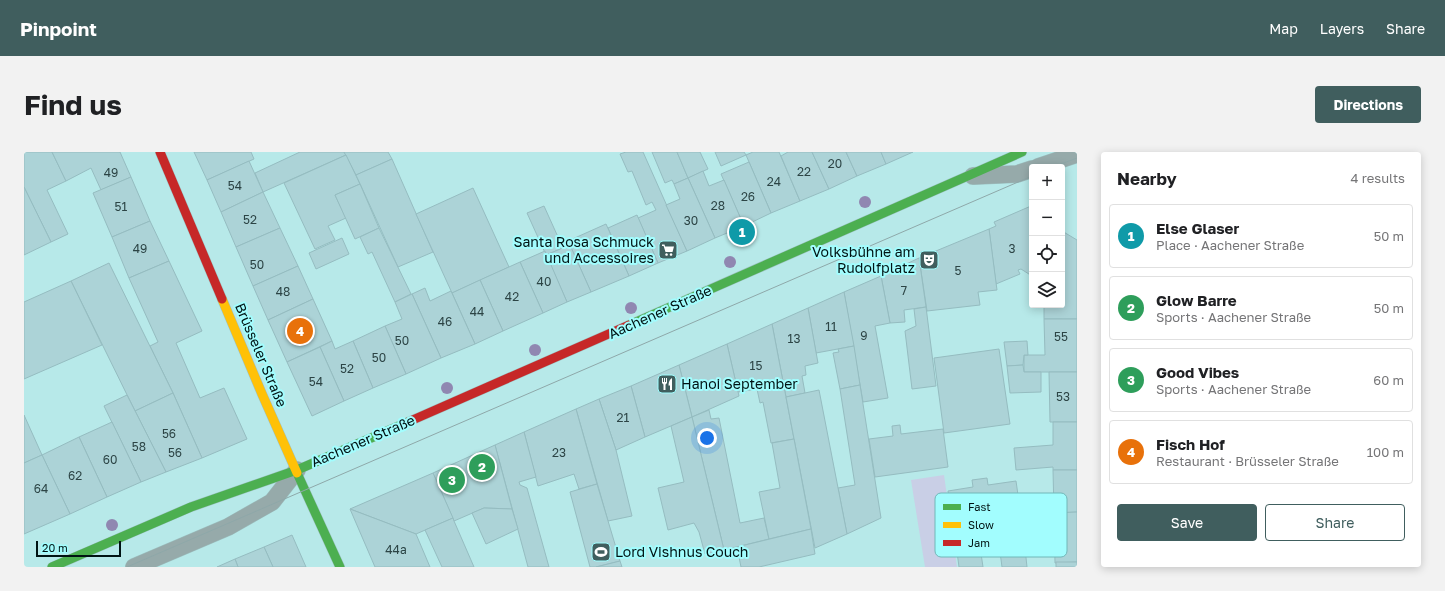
<!DOCTYPE html>
<meta charset="utf-8">
<style>
body{margin:0;font-family:"Golos Text",sans-serif;background:#f2f2f2;color:#202124}
.controls{position:absolute;right:12px;top:12px;display:grid;overflow:hidden;border-radius:4px;box-shadow:0 2px 10px #0003}
.controls button{width:36px;height:36px;display:grid;place-items:center;padding:0;border:0;border-bottom:1px solid #e0e0e0;background:#fff;color:#202124;font:20px sans-serif}
.scale{position:absolute;left:12px;bottom:10px;width:85px;box-sizing:border-box;padding-left:4px;border:2px solid #001313;border-top:0;font-size:11px;line-height:14px;white-space:nowrap;color:#001313;-webkit-text-stroke:3px #a2fdfe;paint-order:stroke}
.you{position:absolute;left:683px;top:286px;width:14px;height:14px;margin:-10px;border:3px solid #fff;border-radius:50%;background:#1a73e8;box-shadow:0 0 0 6px #1a73e833}
.badge{display:grid;place-items:center;width:26px;height:26px;border-radius:50%;background:#405e5e;color:#fff;font-size:13px;font-weight:700}
.pin{position:absolute;translate:-50% -50%;border:2px solid #fff;box-shadow:0 1px 4px #0006}
.list{margin:0;padding:0;list-style:none}
h2{display:flex;justify-content:space-between;align-items:center;height:52px;margin:0;padding:0 16px;font-size:17px}
h2 small{font-size:13px;font-weight:400;color:#757577}
.list li{display:grid;grid-template-columns:26px 1fr auto;gap:12px;align-items:center;box-sizing:border-box;height:64px;margin:0 8px 8px;padding:0 8px;border:1px solid #e0e0e0;border-radius:4px}
.list b{display:block;font-size:15px;white-space:nowrap}
.list p{margin:0;font-size:13px;white-space:nowrap;color:#757577}
.list em{font-size:13px;font-style:normal;color:#757577}
.actions{display:flex;gap:8px;padding:12px 16px}
.actions a{flex:1;padding:9px 0;border:1px solid #405e5e;border-radius:4px;text-align:center;font-size:14px;color:#405e5e}
.actions .main{background:#405e5e;color:#fff}
.icon{flex:none;width:22px;height:22px;fill:none;stroke:currentColor;stroke-width:2;stroke-linecap:round;stroke-linejoin:round}
.map{position:relative;flex:none;width:1053px;height:415px;overflow:hidden;border-radius:4px}
header{display:flex;align-items:center;gap:24px;box-sizing:border-box;height:56px;padding:0 20px;background:#405e5e;color:#fff}
header strong{font-size:19px}
nav{display:flex;gap:22px;margin-inline-start:auto;font-size:14px}
.intro{display:flex;align-items:center;justify-content:space-between;box-sizing:border-box;height:96px;padding:0 24px}
h1{margin:0;font-size:28px}
.button{padding:10px 18px;border-radius:4px;background:#405e5e;color:#fff;font-size:14px;font-weight:700}
main{display:flex;gap:24px;padding:0 24px}
aside{flex:1;background:#fff;border-radius:4px;box-shadow:0 2px 10px #0003}
.map>svg:first-child{display:block}
</style>
<header>
<strong>Pinpoint</strong>
<nav><a>Map</a><a>Layers</a><a>Share</a></nav>
</header>
<div class="intro"><h1>Find us</h1><a class="button">Directions</a></div>
<main>
<div class="map">
<svg width="1053" height="415" viewBox="0 0 1053 415">
<rect width="100%" height="100%" fill="#b7e9e9"/>
<polygon fill="#c9cfe6" points="920,323 933,415 901,415 887,328"/>
<g fill="#acd3d7" stroke="#95bcc0">
<polygon points="0,0 28,0 42,29 23,38 44,82 27,90 0,35"/>
<polygon points="28,0 96,0 107,25 77,38 67,16 42,29"/>
<polygon points="170,0 227,0 230,7 183,28"/>
<polygon points="276,0 320,0 322,3 239,40 231,21"/>
<polygon points="320,0 364,0 368,7 332,23"/>
<polygon points="602,0 619,0 663,99 634,111 614,66 632,58 628,50 622,53 608,19 604,20 596,2"/>
<polygon points="628,0 653,0 664,26 650,32 648,28 641,31"/>
<polygon points="653,0 676,0 684,17 664,26"/>
<polygon points="691,0 720,0 722,3 697,14"/>
<polygon points="729,0 755,0 776,49 747,61 722,3"/>
<polygon points="764,0 788,0 805,37 776,49 757,4"/>
<polygon points="788,0 822,0 833,24 805,37"/>
<polygon points="822,0 857,0 862,12 833,24"/>
<polygon points="857,0 889,0 862,12"/>
<polygon points="322,3 336,32 311,43 322,66 304,74 311,88 291,97 260,31"/>
<polygon points="368,7 409,100 374,115 332,23"/>
<polygon points="225,9 239,40 197,60 183,28"/>
<polygon points="725,10 747,61 720,74 697,22"/>
<polygon points="679,19 685,34 700,28 720,74 691,86 664,26"/>
<polygon points="107,25 126,69 88,85 69,41"/>
<polygon points="664,26 691,86 663,99 642,53 656,47 650,32"/>
<polygon points="336,32 355,76 331,87 311,43"/>
<polygon points="0,35 27,90 0,103"/>
<polygon points="449,36 485,115 428,141 392,62"/>
<polygon points="239,40 256,76 212,95 197,60"/>
<polygon points="520,54 539,96 522,103 503,61"/>
<polygon points="1007,54 1008,124 997,117 994,118 996,122 972,132 965,77 972,74 970,70"/>
<polygon points="613,63 634,111 605,124 584,76"/>
<polygon points="126,69 145,109 105,126 88,85"/>
<polygon points="582,72 605,124 567,140 544,89"/>
<polygon points="256,76 274,114 229,134 212,95"/>
<polygon points="355,76 387,142 371,150 348,100 344,102 336,85"/>
<polygon points="965,77 973,138 954,140 956,153 903,159 895,106"/>
<polygon points="1038,79 1053,88 1053,167 1020,167 1020,153 1038,153"/>
<polygon points="318,86 325,102 292,117 285,101"/>
<polygon points="546,93 567,140 543,150 522,103"/>
<polygon points="521,99 543,150 519,161 496,110"/>
<polygon points="895,106 902,155 880,158 881,170 866,171 857,124"/>
<polygon points="145,109 178,179 152,191 176,246 200,236 223,287 178,306 149,241 126,194 134,190 105,126"/>
<polygon points="496,110 519,161 479,179 456,128"/>
<polygon points="85,111 149,241 111,259 47,129"/>
<polygon points="274,114 289,147 244,168 229,134"/>
<polygon points="857,124 866,171 851,174 864,246 839,250 820,140"/>
<polygon points="456,128 479,179 451,192 428,141"/>
<polygon points="47,129 78,193 0,227 0,150"/>
<polygon points="401,136 406,149 427,139 451,192 417,206 388,142"/>
<polygon points="820,140 830,194 792,201 784,156"/>
<polygon points="388,142 417,206 382,222 361,174 378,167 371,150"/>
<polygon points="289,147 308,189 263,210 244,168"/>
<polygon points="902,155 912,234 888,237 881,179 892,174 890,157"/>
<polygon points="784,156 794,211 781,214 782,223 778,224 781,241 762,245 748,172"/>
<polygon points="1020,167 1053,167 1053,220 1000,220 1000,203 1021,203"/>
<polygon points="748,172 770,287 747,291 739,250 736,251 733,237 714,240 703,192"/>
<polygon points="361,174 382,222 349,236 329,189"/>
<polygon points="308,189 311,197 329,189 349,236 320,249 296,195"/>
<polygon points="1003,189 1004,203 1000,203 999,213 983,214 980,190"/>
<polygon points="703,192 715,244 668,265 655,213"/>
<polygon points="830,194 836,233 816,237 809,201 815,200 814,197"/>
<polygon points="296,195 320,249 288,264 263,210"/>
<polygon points="975,197 986,272 920,281 910,206"/>
<polygon points="655,213 668,265 621,285 607,234"/>
<polygon points="999,213 1000,220 1017,220 1017,240 986,241 983,214"/>
<polygon points="1025,220 1053,220 1053,270 1026,270"/>
<polygon points="836,233 857,366 823,382 814,336 831,333 816,237"/>
<polygon points="607,234 621,285 592,298 575,247"/>
<polygon points="795,238 823,382 791,396 762,245"/>
<polygon points="149,241 178,306 142,320 111,259"/>
<polygon points="103,243 142,320 117,330 80,254"/>
<polygon points="575,247 592,298 608,364 584,369 552,257"/>
<polygon points="552,257 573,332 555,337 550,322 514,334 500,280"/>
<polygon points="685,258 687,267 695,266 716,371 740,366 745,387 700,398 668,265"/>
<polygon points="0,263 18,303 0,311"/>
<polygon points="668,265 700,398 681,402 675,380 670,371 644,378 634,336 660,330 647,274"/>
<polygon points="88,270 117,330 83,345 55,285"/>
<polygon points="1029,270 1053,270 1053,318 1029,318 1029,315 992,318 990,296 1029,293"/>
<polygon points="876,273 877,282 919,277 924,315 851,325 845,287 869,284 868,274"/>
<polygon points="500,280 512,325 495,330 496,333 503,336 525,415 504,415 471,293"/>
<polygon points="55,285 83,345 46,362 18,303"/>
<polygon points="770,287 787,377 745,387 735,340 756,336 748,291"/>
<polygon points="471,293 488,357 460,356 430,369 409,321"/>
<polygon points="18,303 46,362 0,382 0,311"/>
<polygon points="1029,318 1053,318 1053,360 1030,361"/>
<polygon points="409,321 429,366 392,382 326,357"/>
<polygon points="963,326 964,333 992,329 999,378 984,382 983,374 943,379 945,390 932,392 924,339 949,335 948,328"/>
<polygon points="573,332 596,409 572,415 566,415 546,340"/>
<polygon points="460,356 488,357 494,377 462,392 448,361"/>
<polygon points="326,357 392,382 406,415 351,415"/>
<polygon points="1053,360 1053,410 1031,411 1030,361"/>
<polygon points="429,366 430,369 450,415 418,415 401,378"/>
<polygon points="787,377 791,402 735,415 717,415 713,395"/>
<polygon points="999,378 1003,415 978,415 974,385"/>
<polygon points="268,383 282,415 249,415 240,395"/>
<polygon points="955,388 959,415 935,415 932,392"/>
<polygon points="240,395 249,415 214,415 211,407"/>
<polygon points="211,407 214,415 193,415"/>
<polygon points="596,409 598,415 572,415"/>
<rect x="1032" y="410" width="21" height="5"/>
</g>
<g fill="none" stroke-linecap="round" stroke-linejoin="round">
<defs>
<g id="lane">
<polyline points="1014,15 1053,2"/>
<polyline points="949,24 993,22 1008,17"/>
<polyline points="110,415 204,375 248,350 273,318"/>
</g>
<g id="fast">
<polyline points="605,173 998,0"/>
<polyline points="273,321 316,415"/>
<polyline points="28,415 167,355 273,318 384,270"/>
</g>
<polyline id="slow" points="198,147 238,242 273,321"/>
<g id="jam">
<polyline points="136,0 198,147"/>
<polyline points="384,270 605,173"/>
</g>
</defs>
<use href="#lane" stroke="#9ec3c3" stroke-width="18"/>
<use href="#fast" stroke="#9ec3c3" stroke-width="10"/>
<use href="#slow" stroke="#9ec3c3" stroke-width="10"/>
<use href="#jam" stroke="#9ec3c3" stroke-width="10"/>
<use href="#lane" stroke="#96aaaa" stroke-width="17"/>
<use href="#fast" stroke="#4caf50" stroke-width="9"/>
<use href="#slow" stroke="#ffc107" stroke-width="9"/>
<use href="#jam" stroke="#c62828" stroke-width="9"/>
<g stroke="#8ea8a9" stroke-width="1">
<polyline points="1029,15 1053,6"/>
<polyline points="103,415 1008,24"/>
</g>
</g>
<g fill="#9087b1">
<circle cx="841" cy="50" r="6"/>
<circle cx="706" cy="110" r="6"/>
<circle cx="607" cy="156" r="6"/>
<circle cx="511" cy="198" r="6"/>
<circle cx="423" cy="236" r="6"/>
<circle cx="88" cy="373" r="6"/>
</g>
<defs>
<symbol id="supermarket-square" viewBox="-11 -11 22 22"><rect x="-9" y="-9" width="18" height="18" rx="4" fill="#405e5e" stroke="#a2fdfe"/><path d="M-6-5.5h2.5l.6 2H6L4.5 2H-2.5L-4.4-4H-6ZM-1.5 3.2a1.3 1.3 0 1 0 .1 0ZM3 3.2a1.3 1.3 0 1 0 .1 0Z" fill="#fff"/></symbol>
<symbol id="theatre-square" viewBox="-11 -11 22 22"><rect x="-9" y="-9" width="18" height="18" rx="4" fill="#405e5e" stroke="#a2fdfe"/><path d="M-5-5.5Q0-4 5-5.5V0Q5 5 0 6Q-5 5-5 0ZM-3.3-2.5H-1v1.5H-3.3ZM1-2.5H3.3v1.5H1ZM-2.8 1Q0 5.5 2.8 1Z" fill="#fff"/></symbol>
<symbol id="restaurant-square" viewBox="-11 -11 22 22"><rect x="-9" y="-9" width="18" height="18" rx="4" fill="#405e5e" stroke="#a2fdfe"/><path d="M-5-6h1v4h1v-4h1v4h1v-4h1v5L-1.5 .5V6h-2V.5L-5-1ZM5-6V6H3V1.5H1.5Q1.5-4 5-6Z" fill="#fff"/></symbol>
<symbol id="stadium-square" viewBox="-11 -11 22 22"><rect x="-9" y="-9" width="18" height="18" rx="4" fill="#405e5e" stroke="#a2fdfe"/><path d="M0-5a6.5 5 0 1 0 0 10a6.5 5 0 1 0 0-10ZM-3.5-1.8h7v3.6h-7Z" fill="#fff"/></symbol>
</defs>
<g fill-rule="evenodd">
<use href="#supermarket-square" x="633" y="87" width="22" height="22"/>
<use href="#theatre-square" x="894" y="97" width="22" height="22"/>
<use href="#restaurant-square" x="632" y="221" width="22" height="22"/>
<use href="#stadium-square" x="566" y="389" width="22" height="22"/>
</g>
<g text-anchor="middle" stroke-width="4" stroke-linejoin="round" paint-order="stroke">
<g font-size="12" fill="#2c4445">
<text x="811" y="16">20</text>
<text x="780" y="24">22</text>
<text x="87" y="25">49</text>
<text x="750" y="34">24</text>
<text x="211" y="38">54</text>
<text x="724" y="49">26</text>
<text x="694" y="58">28</text>
<text x="97" y="59">51</text>
<text x="226" y="72">52</text>
<text x="667" y="73">30</text>
<text x="116" y="101">49</text>
<text x="988" y="101">3</text>
<text x="233" y="117">50</text>
<text x="934" y="123">5</text>
<text x="520" y="134">40</text>
<text x="880" y="143">7</text>
<text x="259" y="144">48</text>
<text x="488" y="149">42</text>
<text x="453" y="164">44</text>
<text x="421" y="174">46</text>
<text x="807" y="179">11</text>
<text x="840" y="188">9</text>
<text x="1037" y="189">55</text>
<text x="770" y="191">13</text>
<text x="378" y="193">50</text>
<text x="355" y="210">50</text>
<text x="732" y="218">15</text>
<text x="323" y="221">52</text>
<text x="292" y="234">54</text>
<text x="1039" y="249">53</text>
<text x="599" y="270">21</text>
<text x="145" y="286">56</text>
<text x="115" y="299">58</text>
<text x="151" y="305">56</text>
<text x="535" y="305">23</text>
<text x="86" y="312">60</text>
<text x="51" y="328">62</text>
<text x="17" y="341">64</text>
<text x="372" y="402">44a</text>
</g>
<g font-size="14" fill="#001313" stroke="#a2fdfe" text-anchor="end">
<text x="630" y="95">Santa Rosa Schmuck<tspan x="630" dy="16">und Accessoires</tspan></text>
<text x="891" y="105">Volksbühne am<tspan x="891" dy="16">Rudolfplatz</tspan></text>
<text x="657" y="237" text-anchor="start">Hanoi September</text>
<text x="591" y="405" text-anchor="start">Lord Vishnus Couch</text>
</g>
<g font-size="14" fill="#001313" stroke="#a2fdfe">
<text transform="translate(636 160) rotate(-24)" y="5">Aachener Straße</text>
<text transform="translate(237 203) rotate(67)" y="5">Brüsseler Straße</text>
<text transform="translate(339 289) rotate(-23)" y="5">Aachener Straße</text>
</g>
</g>
<rect x="911" y="341" width="132" height="64" rx="6" fill="#a2fdfe" stroke="#71b7b8" stroke-width="1"/>
<rect x="919" y="352" width="18" height="6" fill="#4caf50"/>
<rect x="919" y="370" width="18" height="6" fill="#ffc107"/>
<rect x="919" y="388" width="18" height="6" fill="#c62828"/>
<g font-size="11" fill="#001313">
<text x="944" y="359">Fast</text>
<text x="944" y="377">Slow</text>
<text x="944" y="395">Jam</text>
</g>
</svg>
<div class="controls">
<button>+</button>
<button>−</button>
<button><svg class="icon" aria-label="locate" viewBox="0 0 24 24"><circle cx="12" cy="12" r="6"/><path d="M12 2v4M12 18v4M2 12h4M18 12h4"/></svg></button>
<button><svg class="icon" aria-label="layers" viewBox="0 0 24 24"><path d="M12 4l9 5-9 5-9-5zM3 14l9 5 9-5"/></svg></button>
</div>
<div class="scale">20 m</div>
<div class="you"></div>
<div class="pin badge" style="left:718px;top:80px;background:#0f9aa8">1</div>
<div class="pin badge" style="left:458px;top:315px;background:#2e9e5b">2</div>
<div class="pin badge" style="left:428px;top:328px;background:#2e9e5b">3</div>
<div class="pin badge" style="left:276px;top:179px;background:#e8710a">4</div>
</div>
<aside>
<h2>Nearby<small>4 results</small></h2>
<ul class="list">
<li><span class="badge" style="background:#0f9aa8">1</span><div><b>Else Glaser</b><p>Place · Aachener Straße</p></div><em>50 m</em></li>
<li><span class="badge" style="background:#2e9e5b">2</span><div><b>Glow Barre</b><p>Sports · Aachener Straße</p></div><em>50 m</em></li>
<li><span class="badge" style="background:#2e9e5b">3</span><div><b>Good Vibes</b><p>Sports · Aachener Straße</p></div><em>60 m</em></li>
<li><span class="badge" style="background:#e8710a">4</span><div><b>Fisch Hof</b><p>Restaurant · Brüsseler Straße</p></div><em>100 m</em></li>
</ul>
<div class="actions"><a class="main">Save</a><a>Share</a></div>
</aside>
</main>
